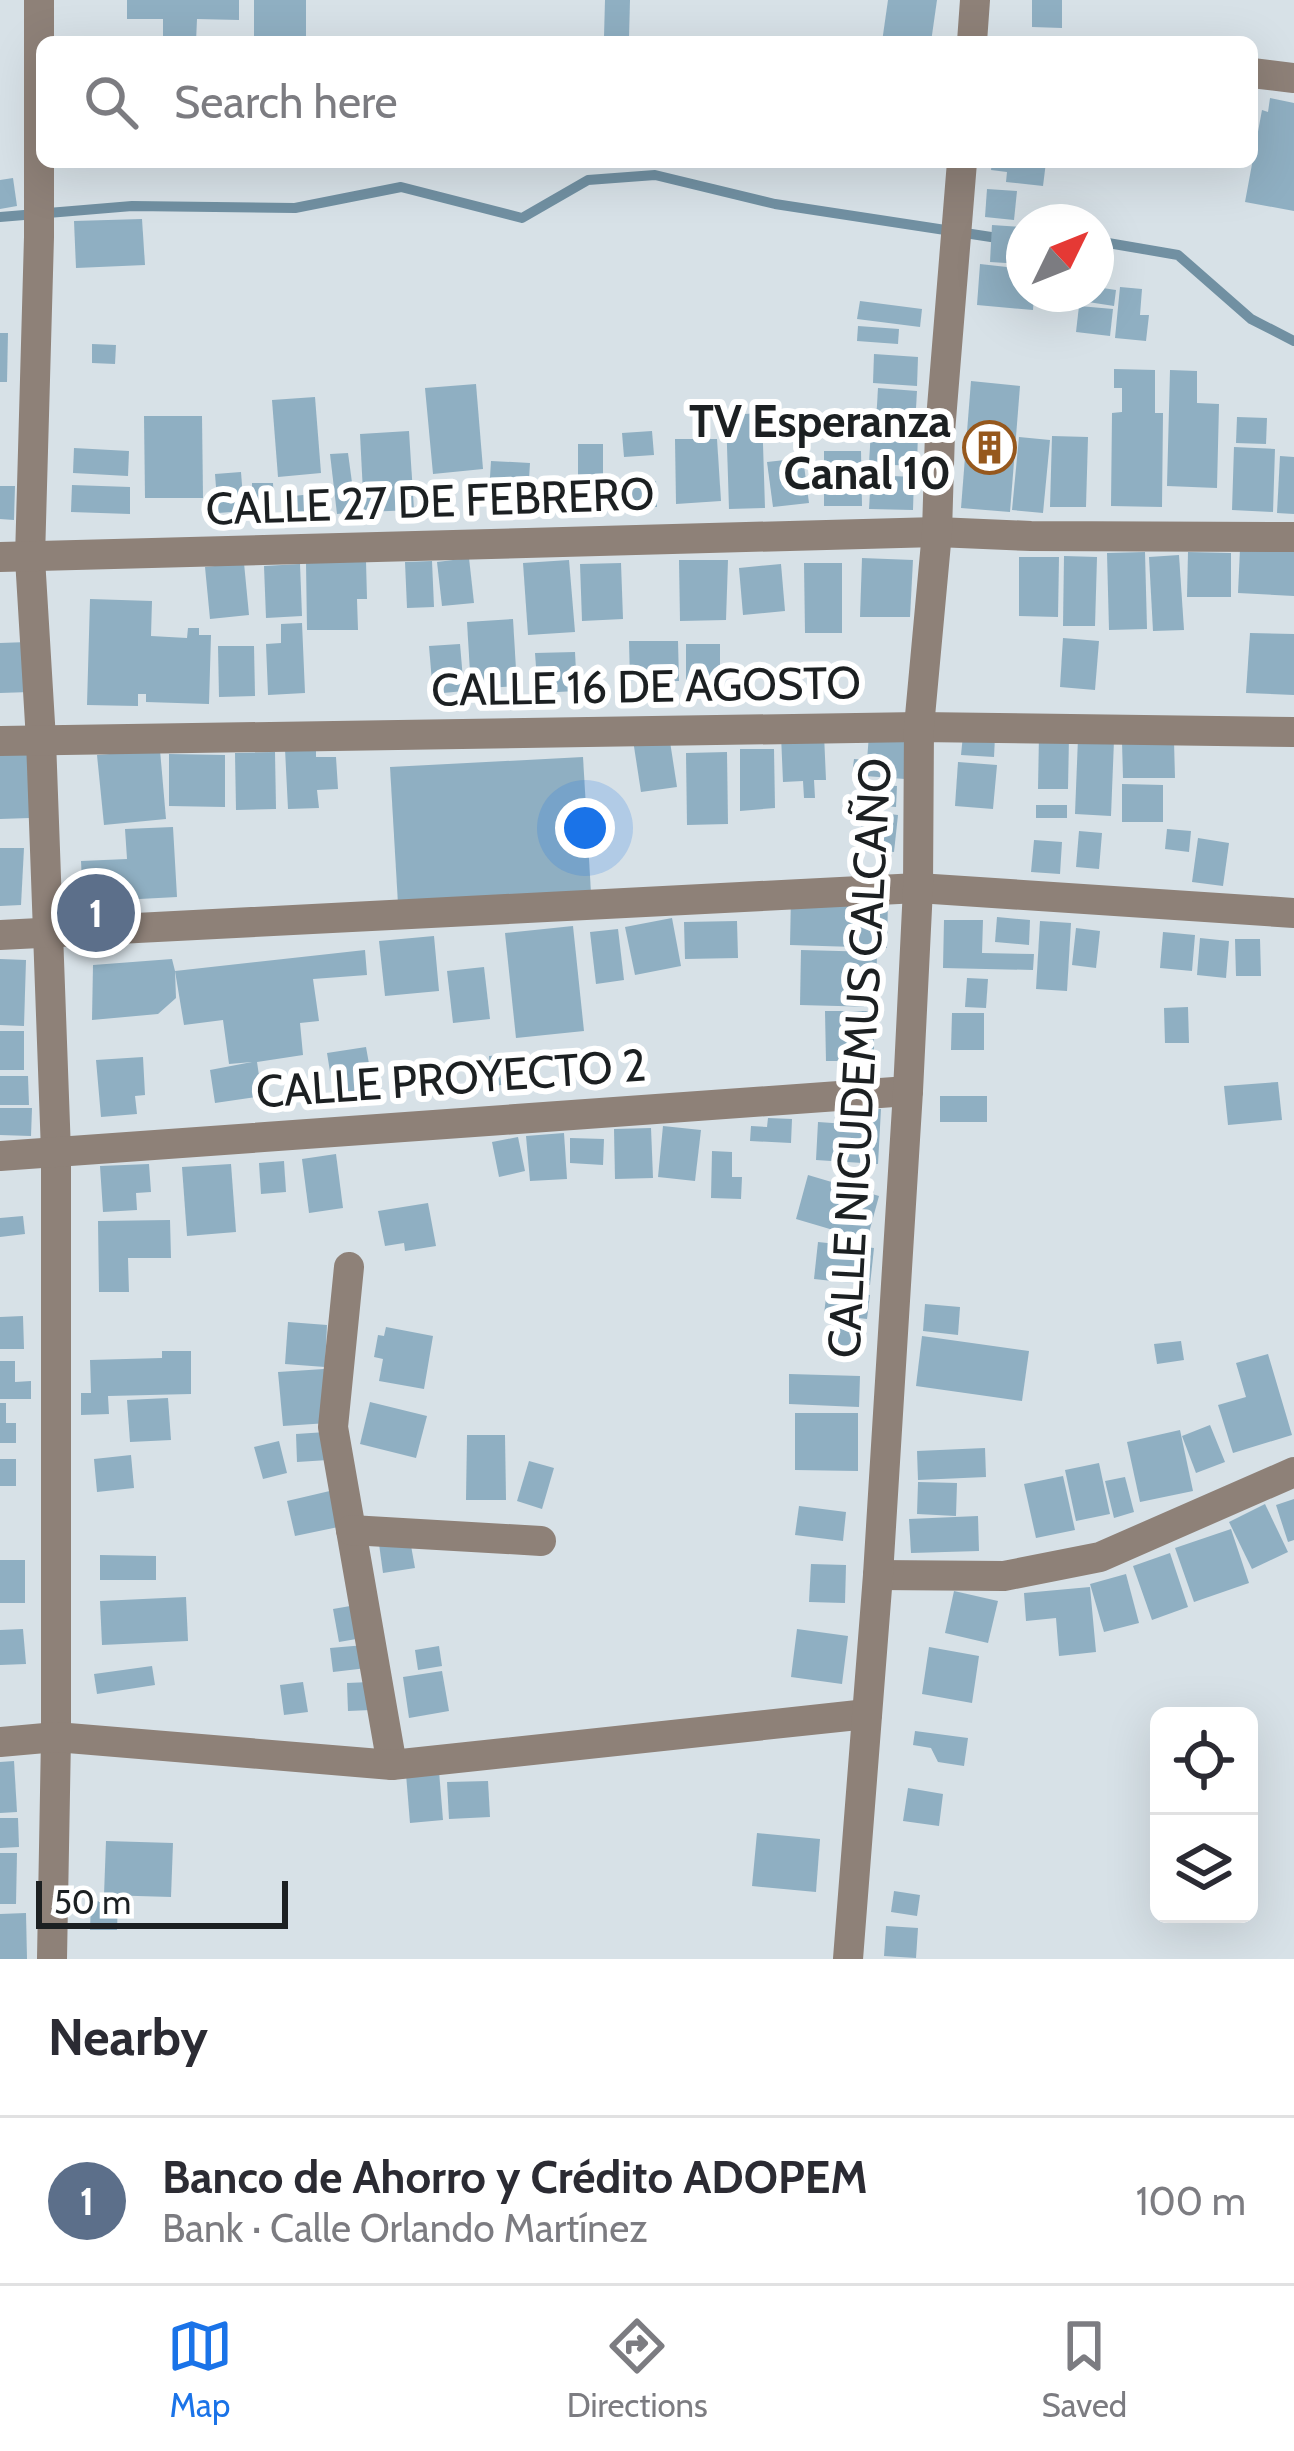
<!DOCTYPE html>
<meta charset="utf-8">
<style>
body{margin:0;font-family:Cabin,sans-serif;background:#f2f2f3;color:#2b2b33}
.controls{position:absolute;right:36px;bottom:36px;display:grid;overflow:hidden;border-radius:18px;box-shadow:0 12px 48px #0002}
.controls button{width:108px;height:108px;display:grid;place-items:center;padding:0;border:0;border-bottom:3px solid #e1e1e2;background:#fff;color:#2b2b33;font:60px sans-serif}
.compass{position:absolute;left:1006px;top:204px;width:108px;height:108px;border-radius:50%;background:#fff;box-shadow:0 12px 48px #0002;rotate:47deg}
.scale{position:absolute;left:36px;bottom:30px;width:252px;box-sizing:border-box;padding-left:12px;border:6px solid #1c2022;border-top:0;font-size:33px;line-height:42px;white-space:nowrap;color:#1c2022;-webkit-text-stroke:9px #fff;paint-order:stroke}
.you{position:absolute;left:585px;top:828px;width:42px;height:42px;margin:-30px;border:9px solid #fff;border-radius:50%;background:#1a73e8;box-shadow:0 0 0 18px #1a73e833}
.badge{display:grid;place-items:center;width:78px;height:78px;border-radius:50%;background:#1a73e8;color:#fff;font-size:39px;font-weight:700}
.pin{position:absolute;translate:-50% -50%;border:6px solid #fff;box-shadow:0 3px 12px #0006}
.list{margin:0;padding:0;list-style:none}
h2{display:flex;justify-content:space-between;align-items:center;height:156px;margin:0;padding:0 48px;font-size:51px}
h2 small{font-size:39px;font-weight:400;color:#7c7c81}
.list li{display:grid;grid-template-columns:78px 1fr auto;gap:36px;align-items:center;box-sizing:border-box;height:168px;padding:0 48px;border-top:3px solid #e1e1e2}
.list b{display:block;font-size:45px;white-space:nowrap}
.list p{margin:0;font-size:39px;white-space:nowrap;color:#7c7c81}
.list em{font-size:39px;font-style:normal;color:#7c7c81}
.icon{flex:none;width:66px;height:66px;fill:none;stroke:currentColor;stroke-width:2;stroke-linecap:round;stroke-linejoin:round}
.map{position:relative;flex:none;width:1294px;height:1959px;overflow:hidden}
.search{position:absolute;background:#fff;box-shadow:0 12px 48px #0002;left:36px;right:36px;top:36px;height:132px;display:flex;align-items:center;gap:30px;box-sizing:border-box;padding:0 42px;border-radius:18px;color:#7c7c81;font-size:45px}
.sheet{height:324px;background:#fff}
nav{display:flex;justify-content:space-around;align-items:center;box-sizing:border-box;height:168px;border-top:3px solid #e1e1e2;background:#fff;font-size:33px;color:#7c7c81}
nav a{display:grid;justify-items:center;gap:6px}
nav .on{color:#1a73e8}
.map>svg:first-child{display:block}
</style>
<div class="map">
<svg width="1294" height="1959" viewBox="0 0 1294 1959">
<rect width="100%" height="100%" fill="#d7e1e7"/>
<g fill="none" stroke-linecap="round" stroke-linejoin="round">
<g stroke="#7190a2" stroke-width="10">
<polyline points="0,217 132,206 295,208 401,187 522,218 588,180 655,175 775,204 1024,242"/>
<polyline points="1096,244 1108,243 1178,255 1251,319 1294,341"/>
</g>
</g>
<g fill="#8fafc2">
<polygon points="127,0 239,0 239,20 197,19 196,42 163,42 163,19 127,19"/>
<rect x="254" y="0" width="52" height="42"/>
<polygon points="605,0 630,0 629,38 604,37"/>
<polygon points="888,0 937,0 931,42 882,42"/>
<polygon points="1032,0 1062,0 1062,28 1032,27"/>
<polygon points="1270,98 1294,103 1294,211 1245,202 1262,110 1268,112"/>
<polygon points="992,162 1046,162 1043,186 1006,182 1007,172 991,170"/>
<polygon points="13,178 17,206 0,209 0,180"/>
<polygon points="987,189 1017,191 1014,220 985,217"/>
<polygon points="142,219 145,265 76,268 74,221"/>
<polygon points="992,225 1024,227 1024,264 990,262"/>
<polygon points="980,264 1024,269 1024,294 1034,294 1033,310 977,305"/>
<polygon points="1096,287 1116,290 1114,306 1075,300 1076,294 1096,294"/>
<polygon points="1120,287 1142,289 1140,315 1149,315 1146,341 1115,338"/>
<polygon points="860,301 922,309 920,327 857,319"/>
<polygon points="1079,306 1113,309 1110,336 1076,332"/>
<polygon points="858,326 899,329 898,344 857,341"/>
<polygon points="0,333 8,333 7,382 0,382"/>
<polygon points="92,344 116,345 115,364 92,363"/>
<polygon points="874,354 918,357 917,386 873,383"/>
<polygon points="1114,369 1155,370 1155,413 1163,413 1162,507 1111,506 1112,413 1122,412 1122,388 1114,388"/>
<polygon points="1170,370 1197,371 1197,403 1219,404 1217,488 1167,486"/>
<polygon points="971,381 1020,386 1010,512 961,508"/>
<polygon points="476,384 483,469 433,474 425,388"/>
<polygon points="878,388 917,391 915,425 876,422"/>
<polygon points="315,397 321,473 278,477 272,400"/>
<polygon points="762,413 765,508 729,509 726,415"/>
<polygon points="144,416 202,416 203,498 145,498"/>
<polygon points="1237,417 1267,418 1266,444 1236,443"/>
<polygon points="871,429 918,431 917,466 869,464"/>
<polygon points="409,431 414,510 364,512 360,434"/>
<polygon points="652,431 654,455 624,457 622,433"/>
<polygon points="1052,436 1088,437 1086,507 1050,507"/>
<polygon points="1019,437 1050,440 1043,513 1012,510"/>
<polygon points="675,439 717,439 721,501 676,504"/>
<polygon points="578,444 603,444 603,493 578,492"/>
<polygon points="1234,447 1275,449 1273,512 1232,510"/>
<polygon points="74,448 129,451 128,476 73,473"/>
<polygon points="824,451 861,451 862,506 824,506"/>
<polygon points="348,453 356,512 337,514 330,454"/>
<polygon points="1280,456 1294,457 1294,514 1277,513"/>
<polygon points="803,458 809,503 773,507 767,462"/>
<polygon points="491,461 530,463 527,513 488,510"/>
<polygon points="241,472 244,511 218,513 215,474"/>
<polygon points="871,475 914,477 913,510 869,509"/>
<polygon points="656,481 657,507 630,507 629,482"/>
<polygon points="252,483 273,483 274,506 252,507"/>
<polygon points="72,485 130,487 130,514 71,512"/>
<polygon points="0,486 15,486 14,520 0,519"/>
<polygon points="320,493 322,515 296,517 294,496"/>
<polygon points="1240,549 1294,552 1294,596 1238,593"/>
<polygon points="1145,552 1147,629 1109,630 1107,553"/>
<polygon points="1188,552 1231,553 1231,597 1187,597"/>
<polygon points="1179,555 1184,630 1153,631 1149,557"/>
<polygon points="1064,556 1097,557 1095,626 1063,626"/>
<polygon points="1019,557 1059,557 1058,617 1019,616"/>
<polygon points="469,558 474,603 442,606 437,562"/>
<polygon points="862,558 913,560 910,617 860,617"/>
<polygon points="569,560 575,632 528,635 523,563"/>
<polygon points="679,560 728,560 726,620 680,621"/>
<polygon points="366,561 367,599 357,599 358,630 307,630 306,562"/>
<polygon points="432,561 434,607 407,608 405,562"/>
<polygon points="244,563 249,615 210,619 205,567"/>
<polygon points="621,563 623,619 582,621 580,564"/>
<polygon points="804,563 842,563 842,633 805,633"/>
<polygon points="300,564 302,616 266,618 264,566"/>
<polygon points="781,564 785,611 743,615 739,568"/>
<polygon points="90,599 152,601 151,636 187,638 188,628 199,628 199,635 211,635 209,704 146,702 146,694 138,694 138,706 87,705"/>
<polygon points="513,619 517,686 471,689 467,622"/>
<polygon points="302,623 305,693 268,695 266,644 281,643 281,624"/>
<polygon points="1250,633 1294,634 1294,695 1246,693"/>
<polygon points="1063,638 1099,641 1095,690 1060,687"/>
<polygon points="629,641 678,641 679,681 630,681"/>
<polygon points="28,642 30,692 0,693 0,643"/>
<polygon points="460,644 464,691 433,694 429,646"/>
<polygon points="686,644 720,644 720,679 686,680"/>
<polygon points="218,646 254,646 255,696 219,697"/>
<polygon points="575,652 577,691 538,693 535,653"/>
<polygon points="824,734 826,780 814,780 815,798 804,798 803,781 783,782 781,735"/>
<polygon points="669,735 677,787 641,792 633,740"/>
<polygon points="869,735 907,737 905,779 852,775 854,759 867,760"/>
<polygon points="963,735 995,737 994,757 961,755"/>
<polygon points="1039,735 1069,736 1068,789 1038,789"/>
<polygon points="1078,738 1114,740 1111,816 1075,814"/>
<polygon points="1174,741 1175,778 1123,778 1122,742"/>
<polygon points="316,747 316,757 336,757 338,789 317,790 319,808 288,809 285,749"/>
<polygon points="740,749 774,749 775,808 740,811"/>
<polygon points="160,750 166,819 104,825 97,755"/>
<polygon points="275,752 276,809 236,810 235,753"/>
<polygon points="727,752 728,824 687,825 686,753"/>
<polygon points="27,753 30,818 0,819 0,754"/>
<polygon points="169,754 225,755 225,807 169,806"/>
<polygon points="583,757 591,893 398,904 390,767"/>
<polygon points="958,762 997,765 993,809 955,806"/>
<polygon points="1122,784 1163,785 1163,822 1122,822"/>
<polygon points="872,785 897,786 896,807 871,805"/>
<rect x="1036" y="805" width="31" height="13"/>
<polygon points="863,811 898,815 894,852 859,849"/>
<polygon points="173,827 177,897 83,902 81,861 127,859 125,829"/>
<polygon points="1167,829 1191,831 1189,852 1165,849"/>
<polygon points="1079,831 1102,833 1099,869 1076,867"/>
<polygon points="1198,838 1229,843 1223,886 1192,882"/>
<polygon points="1034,840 1062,842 1060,874 1031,872"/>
<polygon points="0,848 24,848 21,905 0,906"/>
<polygon points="791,896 888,899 887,948 790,945"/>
<polygon points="997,917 1030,920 1029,945 995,942"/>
<polygon points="672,918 681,966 635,975 625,927"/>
<polygon points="944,920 983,920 982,953 1034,954 1033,970 943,968"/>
<polygon points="737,921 738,958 685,959 684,922"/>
<polygon points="1040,921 1071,923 1067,991 1036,989"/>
<polygon points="573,926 584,1031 516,1038 505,933"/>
<polygon points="1076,928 1100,931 1096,968 1072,965"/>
<polygon points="618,929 624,980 596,984 590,932"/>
<polygon points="1163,932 1195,935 1192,971 1160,968"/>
<polygon points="434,936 439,991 385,996 379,941"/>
<polygon points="1200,938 1229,941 1226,978 1197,975"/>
<polygon points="1235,939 1260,939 1261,976 1236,976"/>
<polygon points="365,950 367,975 313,979 319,1021 300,1023 303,1055 257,1062 262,1096 215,1103 210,1070 252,1062 229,1064 223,1020 184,1025 175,971"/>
<polygon points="801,950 877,952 876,1007 800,1005"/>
<polygon points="0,959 26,960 24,1026 0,1025"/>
<polygon points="172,959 175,971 176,998 158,1014 92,1020 93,965"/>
<polygon points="484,967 490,1019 453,1023 447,971"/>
<polygon points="967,978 988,979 986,1008 965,1007"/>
<polygon points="1188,1007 1189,1043 1165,1043 1164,1008"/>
<polygon points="825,1011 874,1011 874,1061 826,1061"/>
<polygon points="952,1013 984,1013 984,1050 951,1050"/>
<rect x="0" y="1031" width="24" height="39"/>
<polygon points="366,1047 373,1086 361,1088 363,1098 335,1103 327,1053"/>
<polygon points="512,1054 514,1084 491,1086 489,1056"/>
<polygon points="143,1057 145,1095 135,1096 137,1114 101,1117 96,1060"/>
<polygon points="0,1076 28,1076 29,1105 0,1105"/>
<polygon points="1278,1082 1282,1120 1228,1125 1224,1086"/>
<rect x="940" y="1096" width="47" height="26"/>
<polygon points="848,1107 881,1109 878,1164 816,1160 818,1122 847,1124"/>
<polygon points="0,1108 32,1108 31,1136 0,1135"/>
<polygon points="768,1118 792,1119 791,1143 750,1141 751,1126 767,1127"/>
<polygon points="663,1126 701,1130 695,1181 658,1177"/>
<polygon points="651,1128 653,1178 615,1179 614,1129"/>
<polygon points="564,1133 567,1179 530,1181 526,1136"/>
<polygon points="518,1137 525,1171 499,1177 492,1142"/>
<polygon points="570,1138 604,1139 603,1165 570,1163"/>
<polygon points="712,1151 732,1152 732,1177 742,1177 741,1199 711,1198"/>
<polygon points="336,1154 343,1208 309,1213 302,1159"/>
<polygon points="284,1161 286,1192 261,1194 259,1163"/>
<polygon points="149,1164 151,1192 136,1193 137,1210 103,1212 100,1166"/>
<polygon points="231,1164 236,1232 187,1236 182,1167"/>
<polygon points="808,1175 879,1196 867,1240 796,1219"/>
<polygon points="428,1203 436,1246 405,1251 404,1243 385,1246 378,1211"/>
<polygon points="23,1216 25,1234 0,1237 0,1218"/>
<polygon points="170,1220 171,1258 128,1258 129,1292 99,1292 98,1221"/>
<polygon points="818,1242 874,1248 870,1285 814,1279"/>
<polygon points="827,1290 870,1295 867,1319 824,1314"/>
<polygon points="925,1304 960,1307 958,1335 923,1331"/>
<polygon points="23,1316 24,1349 0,1349 0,1317"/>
<polygon points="831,1321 862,1324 860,1353 828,1350"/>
<polygon points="288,1322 327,1325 325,1367 285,1364"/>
<polygon points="386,1327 433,1336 424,1389 379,1381 383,1359 374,1357 378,1335 384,1336"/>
<polygon points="922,1336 1029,1351 1022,1401 916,1386"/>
<polygon points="1181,1341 1184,1360 1157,1364 1154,1344"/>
<polygon points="162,1351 191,1351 191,1394 108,1396 109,1414 81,1415 81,1393 91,1393 90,1360 162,1358"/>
<polygon points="1268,1354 1292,1435 1233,1453 1218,1405 1246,1397 1236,1363"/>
<polygon points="0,1361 15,1361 15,1382 31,1381 31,1399 0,1399"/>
<polygon points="324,1369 328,1423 283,1426 278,1372"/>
<polygon points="789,1374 860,1376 859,1407 789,1404"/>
<polygon points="168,1398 171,1440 130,1442 127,1400"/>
<polygon points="370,1402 427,1416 416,1458 360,1444"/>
<polygon points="0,1403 6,1403 6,1423 16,1423 16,1443 0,1443"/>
<polygon points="795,1413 858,1413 858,1471 795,1470"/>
<polygon points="1210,1425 1225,1462 1196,1473 1182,1436"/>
<polygon points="1180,1430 1193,1491 1140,1502 1127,1442"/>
<polygon points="326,1432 328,1460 297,1462 296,1434"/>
<polygon points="467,1435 505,1435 506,1500 466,1500"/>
<polygon points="279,1441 287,1473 263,1479 254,1447"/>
<polygon points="985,1448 986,1477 918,1480 917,1451"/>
<polygon points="131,1455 134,1488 97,1492 94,1459"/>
<rect x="0" y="1459" width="16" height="27"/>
<polygon points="529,1461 554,1468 542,1509 517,1501"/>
<polygon points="1099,1463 1110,1514 1076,1521 1065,1470"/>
<polygon points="1063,1476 1075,1530 1036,1538 1024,1484"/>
<polygon points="1125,1477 1134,1512 1114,1518 1105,1481"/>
<polygon points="918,1482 957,1483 956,1516 917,1514"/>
<polygon points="334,1490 343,1526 295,1536 287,1501"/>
<polygon points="1294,1499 1294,1540 1288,1542 1276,1505"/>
<polygon points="1265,1504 1288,1552 1252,1569 1229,1522"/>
<polygon points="799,1506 846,1512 843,1541 795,1535"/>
<polygon points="978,1516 979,1551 911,1553 909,1519"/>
<polygon points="1231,1529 1249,1583 1194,1602 1175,1548"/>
<polygon points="410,1540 415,1568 383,1573 379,1544"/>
<polygon points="1170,1553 1188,1607 1152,1620 1133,1566"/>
<polygon points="100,1555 156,1556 156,1580 100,1580"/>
<rect x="0" y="1560" width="25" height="43"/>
<polygon points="811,1564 846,1565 845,1603 809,1602"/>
<polygon points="1126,1574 1139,1623 1104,1632 1090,1584"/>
<polygon points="1090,1587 1096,1652 1059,1656 1056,1618 1026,1621 1024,1593"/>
<polygon points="954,1591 998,1601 988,1643 945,1633"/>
<polygon points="186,1597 188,1641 102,1645 100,1601"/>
<polygon points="356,1605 362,1638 339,1642 333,1609"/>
<polygon points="23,1629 26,1664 0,1665 0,1630"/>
<polygon points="797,1629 848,1636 842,1684 791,1677"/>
<polygon points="365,1645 367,1668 333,1672 330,1648"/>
<polygon points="439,1646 442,1666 418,1670 415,1650"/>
<polygon points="929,1647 979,1656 972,1703 922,1694"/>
<polygon points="152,1666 155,1685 97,1694 94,1674"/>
<polygon points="442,1671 449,1711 409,1718 403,1677"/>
<polygon points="303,1682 308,1712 284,1715 280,1685"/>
<polygon points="370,1682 371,1710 348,1711 347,1683"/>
<polygon points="915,1731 968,1738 964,1766 938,1762 931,1748 913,1745"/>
<polygon points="14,1761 17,1812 0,1813 0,1762"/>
<polygon points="439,1771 443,1820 410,1823 406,1774"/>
<polygon points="488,1781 490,1817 449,1819 447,1782"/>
<polygon points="908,1788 943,1794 939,1826 903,1821"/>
<polygon points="0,1818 18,1818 19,1847 0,1848"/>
<polygon points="757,1833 820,1839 816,1892 752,1886"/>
<polygon points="106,1841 173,1843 171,1897 104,1895"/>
<polygon points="0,1853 17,1853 16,1904 0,1904"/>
<polygon points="894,1891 920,1895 917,1916 891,1912"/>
<polygon points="91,1901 118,1902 117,1930 90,1930"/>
<polygon points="26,1913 27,1959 0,1959 0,1914"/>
<polygon points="886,1926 918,1928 916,1958 884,1956"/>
</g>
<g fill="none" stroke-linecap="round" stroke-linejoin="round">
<g stroke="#8e8178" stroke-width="30">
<polyline points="39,0 39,237 30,558 41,740 56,1152 56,1737 52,1959"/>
<polyline points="972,42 975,0"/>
<polyline points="1252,73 1294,78"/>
<polyline points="0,557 937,532 1031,536 1294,537"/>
<polyline points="0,741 919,727 1294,732"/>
<polyline points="0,935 918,888 1294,913"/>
<polyline points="0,1156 908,1091"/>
<polyline points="349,1267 333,1427 392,1765"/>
<polyline points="351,1530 541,1541"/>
<polyline points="878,1575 1004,1576 1100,1557 1294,1472"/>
<polyline points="0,1742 56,1737 392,1765 867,1714"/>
<polyline points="848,1959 878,1575 908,1091 918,888 919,727 937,532 940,432 962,162"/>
</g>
</g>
<defs>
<symbol id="building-ring" viewBox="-11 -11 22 22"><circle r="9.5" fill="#fff" stroke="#96581d" stroke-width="1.5"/><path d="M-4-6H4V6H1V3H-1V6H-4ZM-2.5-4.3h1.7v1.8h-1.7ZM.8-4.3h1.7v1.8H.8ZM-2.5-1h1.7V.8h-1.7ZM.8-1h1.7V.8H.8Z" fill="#96581d"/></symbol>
</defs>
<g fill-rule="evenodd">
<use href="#building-ring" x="960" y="418" width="59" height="59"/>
</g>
<g text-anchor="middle" stroke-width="12" stroke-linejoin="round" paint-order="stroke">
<g font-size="45" font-weight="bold" fill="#1c2022" stroke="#fff" text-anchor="end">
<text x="951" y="437">TV Esperanza<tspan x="951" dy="52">Canal 10</tspan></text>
</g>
<g font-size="45" fill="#1c2022" stroke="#fff">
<text transform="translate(430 501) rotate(-2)" y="16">CALLE 27 DE FEBRERO</text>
<text transform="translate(646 686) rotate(-1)" y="16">CALLE 16 DE AGOSTO</text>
<text transform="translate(859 1058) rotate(-87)" y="16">CALLE NICUDEMUS CALCAÑO</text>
<text transform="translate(451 1078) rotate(-4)" y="16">CALLE PROYECTO 2</text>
</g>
</g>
</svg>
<div class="controls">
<button><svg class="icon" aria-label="locate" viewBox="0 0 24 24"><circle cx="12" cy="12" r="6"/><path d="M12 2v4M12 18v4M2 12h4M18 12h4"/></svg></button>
<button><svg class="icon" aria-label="layers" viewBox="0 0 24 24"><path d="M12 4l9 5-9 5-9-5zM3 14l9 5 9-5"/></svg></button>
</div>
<svg class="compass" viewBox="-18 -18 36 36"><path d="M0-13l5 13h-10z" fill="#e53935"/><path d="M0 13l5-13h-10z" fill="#7c7c81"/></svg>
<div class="scale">50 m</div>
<div class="you"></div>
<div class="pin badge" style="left:96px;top:913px;background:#5c6f8a">1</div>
<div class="search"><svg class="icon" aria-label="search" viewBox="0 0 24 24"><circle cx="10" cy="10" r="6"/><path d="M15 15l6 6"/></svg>Search here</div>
</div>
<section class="sheet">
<h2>Nearby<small></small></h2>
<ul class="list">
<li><span class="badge" style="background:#5c6f8a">1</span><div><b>Banco de Ahorro y Crédito ADOPEM</b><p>Bank · Calle Orlando Martínez</p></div><em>100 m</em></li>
</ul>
</section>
<nav>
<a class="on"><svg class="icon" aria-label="map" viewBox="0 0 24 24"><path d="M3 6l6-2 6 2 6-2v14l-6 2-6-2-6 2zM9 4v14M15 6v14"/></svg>Map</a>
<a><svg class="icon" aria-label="directions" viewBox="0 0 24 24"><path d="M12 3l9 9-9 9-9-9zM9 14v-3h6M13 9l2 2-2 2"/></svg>Directions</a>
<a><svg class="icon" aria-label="saved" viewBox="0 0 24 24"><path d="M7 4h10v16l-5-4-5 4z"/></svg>Saved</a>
</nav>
